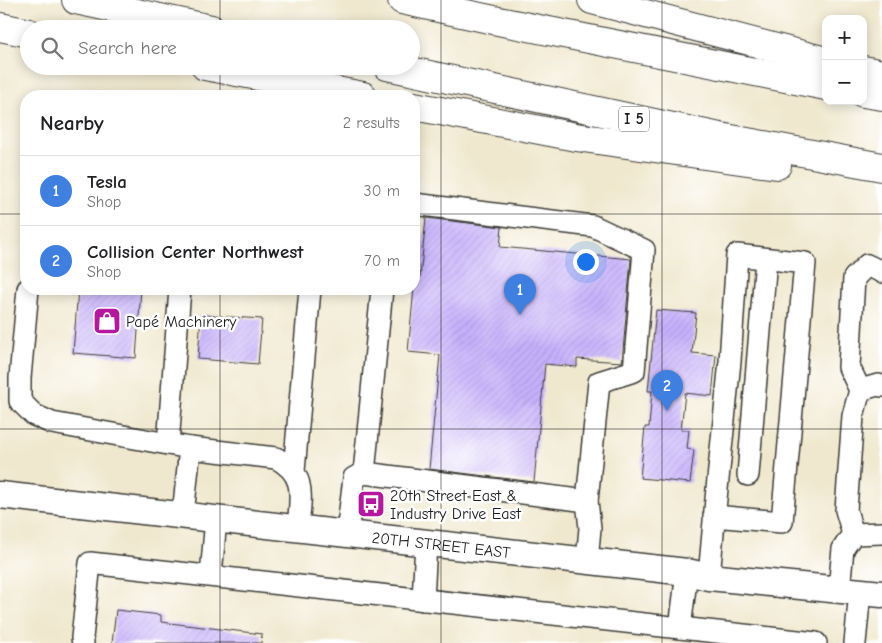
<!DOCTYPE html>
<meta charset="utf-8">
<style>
body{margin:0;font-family:"Comic Neue",sans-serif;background:#f6f6f6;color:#202124}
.controls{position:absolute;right:15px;top:15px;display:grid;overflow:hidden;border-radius:10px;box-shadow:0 2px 12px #0003}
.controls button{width:45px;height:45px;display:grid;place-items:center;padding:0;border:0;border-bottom:1px solid #e0e0e0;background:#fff;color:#202124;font:25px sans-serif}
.you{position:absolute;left:585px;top:261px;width:18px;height:18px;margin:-12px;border:4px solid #fff;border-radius:50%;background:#1a73e8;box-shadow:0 0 0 8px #1a73e833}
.badge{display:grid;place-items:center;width:32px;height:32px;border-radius:50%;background:#0b8043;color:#fff;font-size:16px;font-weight:700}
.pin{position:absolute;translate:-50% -41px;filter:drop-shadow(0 1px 2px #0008)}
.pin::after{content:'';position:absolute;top:26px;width:18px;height:15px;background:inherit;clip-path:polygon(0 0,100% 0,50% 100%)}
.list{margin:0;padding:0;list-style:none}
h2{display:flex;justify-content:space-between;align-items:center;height:65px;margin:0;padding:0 20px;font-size:21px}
h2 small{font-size:16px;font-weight:400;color:#757577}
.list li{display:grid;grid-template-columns:32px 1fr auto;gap:15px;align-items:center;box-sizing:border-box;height:70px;padding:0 20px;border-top:1px solid #e0e0e0}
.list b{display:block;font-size:19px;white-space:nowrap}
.list p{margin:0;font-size:16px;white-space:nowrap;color:#757577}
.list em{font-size:16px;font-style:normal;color:#757577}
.icon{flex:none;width:28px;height:28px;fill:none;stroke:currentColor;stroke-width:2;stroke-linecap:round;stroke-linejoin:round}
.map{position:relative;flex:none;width:882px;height:643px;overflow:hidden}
.search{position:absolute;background:#fff;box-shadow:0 2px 12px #0003;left:20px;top:20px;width:400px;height:55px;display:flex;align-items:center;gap:12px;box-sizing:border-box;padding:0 18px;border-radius:28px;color:#757577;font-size:19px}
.panel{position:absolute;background:#fff;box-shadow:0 2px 12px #0003;left:20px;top:90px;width:400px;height:205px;border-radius:20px}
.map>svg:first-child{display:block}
</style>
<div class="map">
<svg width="882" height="643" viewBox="0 0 882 643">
<defs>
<pattern id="building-hatch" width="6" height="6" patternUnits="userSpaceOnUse" patternTransform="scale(1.25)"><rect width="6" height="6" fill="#c6b1fd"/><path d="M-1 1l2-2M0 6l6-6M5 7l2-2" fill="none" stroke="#aa98d8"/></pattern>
</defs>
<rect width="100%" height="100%" fill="#fff"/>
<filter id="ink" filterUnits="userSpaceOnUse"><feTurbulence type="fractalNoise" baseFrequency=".02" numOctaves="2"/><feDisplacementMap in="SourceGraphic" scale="10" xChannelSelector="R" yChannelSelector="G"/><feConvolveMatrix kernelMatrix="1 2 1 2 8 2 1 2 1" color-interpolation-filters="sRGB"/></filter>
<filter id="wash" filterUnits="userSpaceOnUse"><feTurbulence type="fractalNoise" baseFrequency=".0096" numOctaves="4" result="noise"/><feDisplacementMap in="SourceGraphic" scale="20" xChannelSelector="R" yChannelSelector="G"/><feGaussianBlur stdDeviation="1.12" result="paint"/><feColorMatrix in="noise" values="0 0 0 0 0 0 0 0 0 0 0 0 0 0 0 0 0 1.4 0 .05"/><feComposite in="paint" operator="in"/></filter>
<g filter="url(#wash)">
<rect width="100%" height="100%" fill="#f0e8ce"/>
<g id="blocks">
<g fill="url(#building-hatch)">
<polygon points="426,218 502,227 500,247 631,259 622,362 577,359 577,367 545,364 534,482 429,469 440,355 408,352 415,277 420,278"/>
<polygon points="78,289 141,289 136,358 73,353"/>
<polygon points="656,310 696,313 692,353 716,355 712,396 685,393 681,430 689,430 687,449 694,450 690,483 640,478 645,427 649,427 652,391 648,391"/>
<polygon points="201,315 262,319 258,364 198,359"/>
<polygon points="116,610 161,615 161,622 262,634 261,643 112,643"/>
</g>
</g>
</g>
<g filter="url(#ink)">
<use href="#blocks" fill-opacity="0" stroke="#3c3b37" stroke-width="1"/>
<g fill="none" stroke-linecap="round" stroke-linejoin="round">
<defs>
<g id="minor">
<polyline points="414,204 593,226 644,250 634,371 599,382 587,501 590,528 587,561"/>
<polyline points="28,289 20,378 20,401 34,415 52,423 190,448 183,515"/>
<polyline points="860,390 878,385 882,386"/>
<polyline points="168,444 180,289"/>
<path d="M190,448L276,458C308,475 300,498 298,528"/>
<polyline points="294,471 310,289"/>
<polyline points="364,473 382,289"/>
<polyline points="748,475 766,259"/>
<polyline points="347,534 354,478 364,473 587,501"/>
<polyline points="853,534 846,510 853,416 860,390 849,367 854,278 867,265 882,272"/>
<polyline points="853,534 882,533"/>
<polyline points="211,575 216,519"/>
<polyline points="709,577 716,499 730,361 737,255 805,263 782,522 714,516"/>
<polyline points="839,589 843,549 853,534"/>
<polyline points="423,600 426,543"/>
<polyline points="680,628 687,572"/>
<polyline points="83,643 82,638 90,563 816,643"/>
<polyline points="855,643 860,592"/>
</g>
<g id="major">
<path id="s1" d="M0,495L687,572L709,577L882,594"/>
</g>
<g id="highway">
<polyline points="76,0 211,29"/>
<polyline points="402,0 503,22 826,86"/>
<polyline points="592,0 826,61"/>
<polyline points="0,27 29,33"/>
<polyline points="205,66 363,96"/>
<polyline points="387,66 715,136 882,167"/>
<polyline points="863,70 882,74"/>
<polyline points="863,93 882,96"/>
<polyline points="414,106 576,137 777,165"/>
</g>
</defs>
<use href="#minor" stroke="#3c3b37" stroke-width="24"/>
<use href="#major" stroke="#3c3b37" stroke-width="29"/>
<use href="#highway" stroke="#3c3b37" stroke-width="30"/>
<use href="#minor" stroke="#fff" stroke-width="21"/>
<use href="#major" stroke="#fff" stroke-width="26"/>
<use href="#highway" stroke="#fff" stroke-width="28"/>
</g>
</g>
<path fill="none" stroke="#1c1c1c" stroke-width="1" stroke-opacity="0.55" d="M220,0V29M441,0V643M662,0V643M220,66V96M0,214H26M414,214H882M220,289V643M0,429H882"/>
<defs>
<symbol id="shop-square" viewBox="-11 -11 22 22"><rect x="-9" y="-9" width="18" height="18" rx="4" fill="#b5179e" stroke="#fff"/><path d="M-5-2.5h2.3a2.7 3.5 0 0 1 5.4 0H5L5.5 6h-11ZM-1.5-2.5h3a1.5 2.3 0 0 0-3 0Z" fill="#fff"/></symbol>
<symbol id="bus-square" viewBox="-11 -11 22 22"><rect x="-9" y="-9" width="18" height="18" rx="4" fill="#b5179e" stroke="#fff"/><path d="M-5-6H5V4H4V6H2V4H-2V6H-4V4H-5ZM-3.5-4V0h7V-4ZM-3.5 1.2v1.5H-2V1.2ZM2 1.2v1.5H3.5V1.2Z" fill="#fff"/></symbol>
</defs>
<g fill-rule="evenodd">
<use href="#shop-square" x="91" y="305" width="32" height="32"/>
<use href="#bus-square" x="355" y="488" width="32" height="32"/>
</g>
<g text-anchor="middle" stroke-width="5" stroke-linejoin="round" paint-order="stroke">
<rect fill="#fff" stroke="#606060" stroke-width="1" x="619" y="106.5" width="30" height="25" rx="4"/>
<g font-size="15" font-weight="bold" fill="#1c1c1c">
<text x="634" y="124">I 5</text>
</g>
<g font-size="16" fill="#1c1c1c" stroke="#fff" text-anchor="start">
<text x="126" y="327">Papé Machinery</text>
<text x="390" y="501">20th Street East &amp;<tspan x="390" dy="18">Industry Drive East</tspan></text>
</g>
<g font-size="16" fill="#1c1c1c" stroke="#fff">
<text dy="6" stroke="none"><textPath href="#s1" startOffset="444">20TH STREET EAST</textPath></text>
</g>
</g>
</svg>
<div class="controls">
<button>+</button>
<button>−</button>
</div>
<div class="you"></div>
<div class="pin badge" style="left:520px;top:315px;background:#3f7fe0">1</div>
<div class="pin badge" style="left:667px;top:411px;background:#3f7fe0">2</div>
<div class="search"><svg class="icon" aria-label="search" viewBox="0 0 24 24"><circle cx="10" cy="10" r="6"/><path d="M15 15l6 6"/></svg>Search here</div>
<section class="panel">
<h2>Nearby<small>2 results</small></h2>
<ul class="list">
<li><span class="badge" style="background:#3f7fe0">1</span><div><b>Tesla</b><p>Shop</p></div><em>30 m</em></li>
<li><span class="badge" style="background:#3f7fe0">2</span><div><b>Collision Center Northwest</b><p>Shop</p></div><em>70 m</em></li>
</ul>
</section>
</div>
